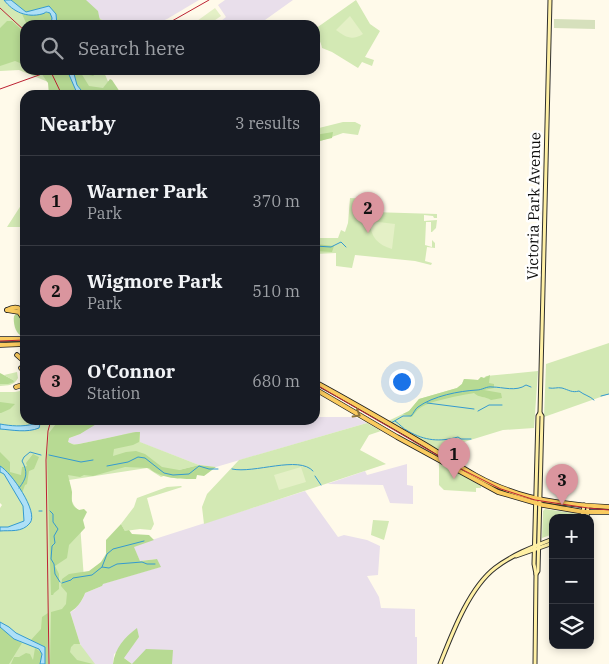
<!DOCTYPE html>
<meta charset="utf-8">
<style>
body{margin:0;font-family:"IBM Plex Serif",serif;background:#242831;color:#f1f3f6}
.controls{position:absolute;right:15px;bottom:15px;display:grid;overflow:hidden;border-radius:10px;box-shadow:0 2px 8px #0003}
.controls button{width:45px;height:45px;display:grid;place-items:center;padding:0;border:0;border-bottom:1px solid #363941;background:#171b24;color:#f1f3f6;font:25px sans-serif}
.you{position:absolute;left:401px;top:381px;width:18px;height:18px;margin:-12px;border:4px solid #fff;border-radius:50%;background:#1a73e8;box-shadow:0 0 0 8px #1a73e833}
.badge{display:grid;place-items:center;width:32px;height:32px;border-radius:50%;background:#da959e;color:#111;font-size:16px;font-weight:700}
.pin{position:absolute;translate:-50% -41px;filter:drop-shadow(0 1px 2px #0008)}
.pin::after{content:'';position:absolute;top:26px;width:18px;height:15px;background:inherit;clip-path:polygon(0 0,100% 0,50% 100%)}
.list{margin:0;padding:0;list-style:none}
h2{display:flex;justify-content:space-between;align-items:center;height:65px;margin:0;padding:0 20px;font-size:21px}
h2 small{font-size:16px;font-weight:400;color:#9ea1a6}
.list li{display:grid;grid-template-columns:32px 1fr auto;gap:15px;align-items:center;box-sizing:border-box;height:90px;padding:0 20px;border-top:1px solid #363941}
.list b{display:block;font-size:19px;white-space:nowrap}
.list p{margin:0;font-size:16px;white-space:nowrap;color:#9ea1a6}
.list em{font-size:16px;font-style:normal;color:#9ea1a6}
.icon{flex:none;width:28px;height:28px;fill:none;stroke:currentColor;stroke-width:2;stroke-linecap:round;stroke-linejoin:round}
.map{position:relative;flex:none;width:609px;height:664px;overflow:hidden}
.search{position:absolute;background:#171b24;box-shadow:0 2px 8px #0003;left:20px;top:20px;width:300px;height:55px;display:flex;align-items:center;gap:12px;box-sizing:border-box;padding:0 18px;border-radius:15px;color:#9ea1a6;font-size:19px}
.panel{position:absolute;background:#171b24;box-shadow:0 2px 8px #0003;left:20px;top:90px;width:300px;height:335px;border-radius:15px}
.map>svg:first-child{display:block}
</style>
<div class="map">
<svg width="609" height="664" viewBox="0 0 609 664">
<rect width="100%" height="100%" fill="#fffaea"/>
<g fill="#e9dfeb">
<polygon points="81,0 199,0 167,19 153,25 109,25 94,14"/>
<polygon points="225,0 293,0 258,25 216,25 226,17 218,5"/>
<polygon points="315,417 355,417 367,423 216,467 199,465 139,442 140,432 137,432 74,445 68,442 69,438 80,434 100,420 315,420"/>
<polygon points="407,464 407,485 413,486 413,504 390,503 383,485 327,484 365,471 367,475"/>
<polygon points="305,491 338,537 344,535 367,540 380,546 378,575 367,576 379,597 381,608 415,609 415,637 417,637 417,664 132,664 123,657 139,637 114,654 113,664 93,664 80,644 70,612 74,610 82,600 85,593 102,586 102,584 160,567 156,559 140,561 133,546"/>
</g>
<g fill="#d3e9b4">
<polygon points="0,0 81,0 94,14 109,25 25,25 25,70 103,70 114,95 53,95 53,84 19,70 0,71"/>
<path d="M356,0L370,24L380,31L365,57L374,60L372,66L362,62L358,68L332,52L322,48C321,41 316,36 315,29Z"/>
<polygon points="343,122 355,122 361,125 358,135 343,133 315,143 315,129"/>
<polygon points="350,198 373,199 372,212 437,214 437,218 434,218 433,216 424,215 424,221 437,220 436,228 432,232 431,232 431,222 426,222 425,245 432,247 432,240 435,243 435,248 427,247 425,261 432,263 431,265 415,261 355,255 352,268 336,266 336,253 315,254 315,238 338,238 341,230 345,232 348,223"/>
<polygon points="25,199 25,224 25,212 22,211 22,227 7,227"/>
<polygon points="609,343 609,394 544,417 546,364"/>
<polygon points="538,371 534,428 503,430 438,450 388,421 409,411 419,399 457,388 462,384 464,379 478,380 481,377 484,378 486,376"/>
<path d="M17,372L18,378C14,386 8,385 0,386V384L13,380L4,375Z"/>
<path d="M25,390V420H100L80,434L69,438L68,442C79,450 121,433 136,432H140V442L199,465L179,470L161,477L147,468L69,480C71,491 69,504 79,510L85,593C82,601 77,608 70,612L80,644L95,664H0V508L2,505L0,503V392H15Z"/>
<polygon points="367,423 381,431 369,435 360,450 386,464 204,524 202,507 207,494 239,460"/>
<path d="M413,440L493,486L530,499C487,487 451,464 412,443Z"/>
<polygon points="439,462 481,486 481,488 476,488 476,492 444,490 439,485"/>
<polygon points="181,486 182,487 147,498 154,524 151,530 140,529 125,531 121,524 134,507 137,498 167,487"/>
<polygon points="545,509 579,514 577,518 553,518 553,534 542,538 543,511"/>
<polygon points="373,520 389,521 384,540 371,535"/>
</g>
<g fill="#b7da93">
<polygon points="11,0 86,0 98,11 100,21 95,22 94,25 57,25 56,18 43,7 37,10 26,12"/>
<polygon points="45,12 50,13 52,18 51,25 27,25 22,14 25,15"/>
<polygon points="7,21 12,21 25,33 25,65 15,61 0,66 0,28"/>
<polygon points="39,70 67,70 78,95 49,95 48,83"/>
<polygon points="73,70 101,70 93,76 81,73 89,86 103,88 110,79 112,80 122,95 85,95 77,85"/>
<polygon points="333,132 332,138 315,142 315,135"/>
<polygon points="315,244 334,246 332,252 315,251"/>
<path d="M16,314L21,316L22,329L20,335C15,332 13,322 14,316Z"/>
<polygon points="0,373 13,380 14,382 8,384 0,384"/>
<path d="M490,375L489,383L494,384V388L484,390L501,393L502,398L491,400C485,396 479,398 474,393C462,395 429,401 420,408C417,410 414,414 412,417L403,414L409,411L419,399L457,388L462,384L464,379L478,380L481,377L484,378Z"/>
<polygon points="0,402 15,404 10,409 1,413 0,413"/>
<path d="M59,420H103L80,434L69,438L68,442L74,445L136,432H140L139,442L133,445L114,449L113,456L126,452L136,451L145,454L162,467L179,470L199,465L216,467L204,476L197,475L196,479C180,479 161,479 149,468L125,467L93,476L84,475L80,477L68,475C69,480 71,486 72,492C72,501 70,505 79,510L84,509L87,512L83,520L85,528L69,545L67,558L55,566L59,574V589L54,593L53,595H51L47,457L49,433Z"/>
<polygon points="0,452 10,462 10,472 21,475 22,467 27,466 26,463 33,454 39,457 34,469 29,471 27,484 25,485 22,493 0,466"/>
<path d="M121,524L125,531L129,530L132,534L149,535L154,540L134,547L140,561L157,559L161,567L103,584L102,586L85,593C82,601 77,608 70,612L80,644H74L71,647L70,652L77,660L93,664H50L51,612L62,609L66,604L67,593L61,586L62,579L69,574L89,571L101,562L106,554V540Z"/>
<polygon points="48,613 48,664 45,664 45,647 30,641 41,629 42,617"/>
<polygon points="0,627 14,639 22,643 9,664 0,664"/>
<path d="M137,628L139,637L124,658L132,664L146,649L173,650L172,664H113C115,648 124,638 137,628Z"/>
<polygon points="35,648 42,653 40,664 11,664 14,657 19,657 26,653 30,654 33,660"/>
</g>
<polygon fill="#d6e0bc" points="554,19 595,20 595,29 554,28"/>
<g fill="#e4f0c6">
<polygon points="215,8 221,16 208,25 199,25 197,21"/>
<path d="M350,16L363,34C352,41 345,37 336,30Z"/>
<path d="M370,221L395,224L392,249C378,245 370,237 370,221Z"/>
<polygon points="301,467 306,482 279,490 274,475"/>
</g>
<g fill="#aee0f7" stroke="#349acf">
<path d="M4,0H11L26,12L49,6L56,14L57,25H51L52,18L50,13C42,11 49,12 42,14C27,18 13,12 4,0Z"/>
<polygon points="67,70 73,70 77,85 85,95 78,95 77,93"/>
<path d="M36,420H41L39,428C27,433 13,430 0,429V424C11,426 22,427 34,424Z"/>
<path d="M0,466C11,472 39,512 30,523C22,533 10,530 0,531V527H8L24,521L23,506L4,474L0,472Z"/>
<polygon points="0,622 9,627 16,633 45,647 45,664 40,664 42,654 39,649 14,639 0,627"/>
</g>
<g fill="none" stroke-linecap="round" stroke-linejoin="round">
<g stroke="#349acf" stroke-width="1">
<polyline points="315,246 331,247 341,242 346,247"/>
<path d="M549,388C554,389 557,387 562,388C569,390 572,393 579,391C584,395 590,396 594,400"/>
<polyline points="601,396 609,394"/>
<polyline points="427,403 474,409"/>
<polyline points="478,411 489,405 502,405"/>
<path d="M395,421C400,424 403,429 408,431C425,441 440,442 458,437L461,439H471"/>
<path d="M391,423L403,416H411C414,413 415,409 418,407C433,396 459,391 477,390C482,390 487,386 492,387C503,387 516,392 526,385L531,387"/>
<polyline points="49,455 81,462 93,460"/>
<polyline points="107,466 128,462 138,457 145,458 164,473 173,475 189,474 199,466 209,469 218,469"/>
<path d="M232,469C254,474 299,455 313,471"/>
<polyline points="315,476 321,485"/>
<path d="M19,488C27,478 28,472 22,461L24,457L30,452L41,455"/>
<polyline points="39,511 42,511"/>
<polyline points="50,511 53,514 53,522 58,529 54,536 55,543 52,546 51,559 54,564 55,574 60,582"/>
<polyline points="102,567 107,554 113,549 144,541"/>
<polyline points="62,583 71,580 73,578 92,575 102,567 109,568 117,564 142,562 147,564 155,564"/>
</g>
<defs>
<g id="secondary">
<polyline points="582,518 584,505"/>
<polyline points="587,518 588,506"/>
<polyline points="516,556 553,543"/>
<polyline points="536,574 538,571 542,416 540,413 550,0"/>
<path d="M440,664C452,634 469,588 495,568C512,555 532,547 553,539"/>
<polyline points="535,664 536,574 534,564 538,416 540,413"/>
</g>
<g id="primary">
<polyline points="7,310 19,312 25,321"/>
<path d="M7,310C14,306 20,306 25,314"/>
<polyline points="0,339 25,339"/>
<polyline points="0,345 25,344"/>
<polyline points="17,355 25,362"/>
<polyline points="21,368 25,366"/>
<path d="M315,382C352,402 388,423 424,444C451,460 478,480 508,490C536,501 578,506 609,507"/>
<polyline points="16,387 22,385 25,382"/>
<polyline points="315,389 397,437 498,492 543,505 584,512 609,512"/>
</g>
</defs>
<use href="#secondary" stroke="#2e2e2e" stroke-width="5"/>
<use href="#primary" stroke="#1d1d1d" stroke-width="5.5"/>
<use href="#secondary" stroke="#fff0a5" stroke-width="3"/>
<use href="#primary" stroke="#facb5f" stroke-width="4"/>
<g stroke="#bd2233" stroke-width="1">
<polyline points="0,341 25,340"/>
<polyline points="315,384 463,470 501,489 535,500 588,508 609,510"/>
</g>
<g stroke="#bd2233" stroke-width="1">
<polyline points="0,8 25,31"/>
<polyline points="165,25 209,0"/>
<polyline points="50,70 62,95"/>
<polyline points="0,89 53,70"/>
<polyline points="49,664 46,460 48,431 51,420"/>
</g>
</g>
<defs><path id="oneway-chevron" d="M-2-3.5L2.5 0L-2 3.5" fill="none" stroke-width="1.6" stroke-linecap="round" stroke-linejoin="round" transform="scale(1.25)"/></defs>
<use stroke="#8f753a" href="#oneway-chevron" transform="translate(357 414) rotate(30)"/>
<g text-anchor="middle" stroke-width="5" stroke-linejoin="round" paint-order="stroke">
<g font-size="15" fill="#0c0c0c" stroke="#fff">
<text transform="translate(534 206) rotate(-89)" y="5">Victoria Park Avenue</text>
</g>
</g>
</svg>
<div class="controls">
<button>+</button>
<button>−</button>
<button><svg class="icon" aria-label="layers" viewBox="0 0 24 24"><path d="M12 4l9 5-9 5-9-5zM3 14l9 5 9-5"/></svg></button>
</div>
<div class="you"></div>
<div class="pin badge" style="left:454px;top:479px">1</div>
<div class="pin badge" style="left:368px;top:233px">2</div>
<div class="pin badge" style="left:562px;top:505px">3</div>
<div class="search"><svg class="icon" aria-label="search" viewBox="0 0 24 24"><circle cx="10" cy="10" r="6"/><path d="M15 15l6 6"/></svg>Search here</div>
<section class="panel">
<h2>Nearby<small>3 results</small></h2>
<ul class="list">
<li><span class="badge">1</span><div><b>Warner Park</b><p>Park</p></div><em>370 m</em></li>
<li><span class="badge">2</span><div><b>Wigmore Park</b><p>Park</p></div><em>510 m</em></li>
<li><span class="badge">3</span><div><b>O'Connor</b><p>Station</p></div><em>680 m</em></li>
</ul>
</section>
</div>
